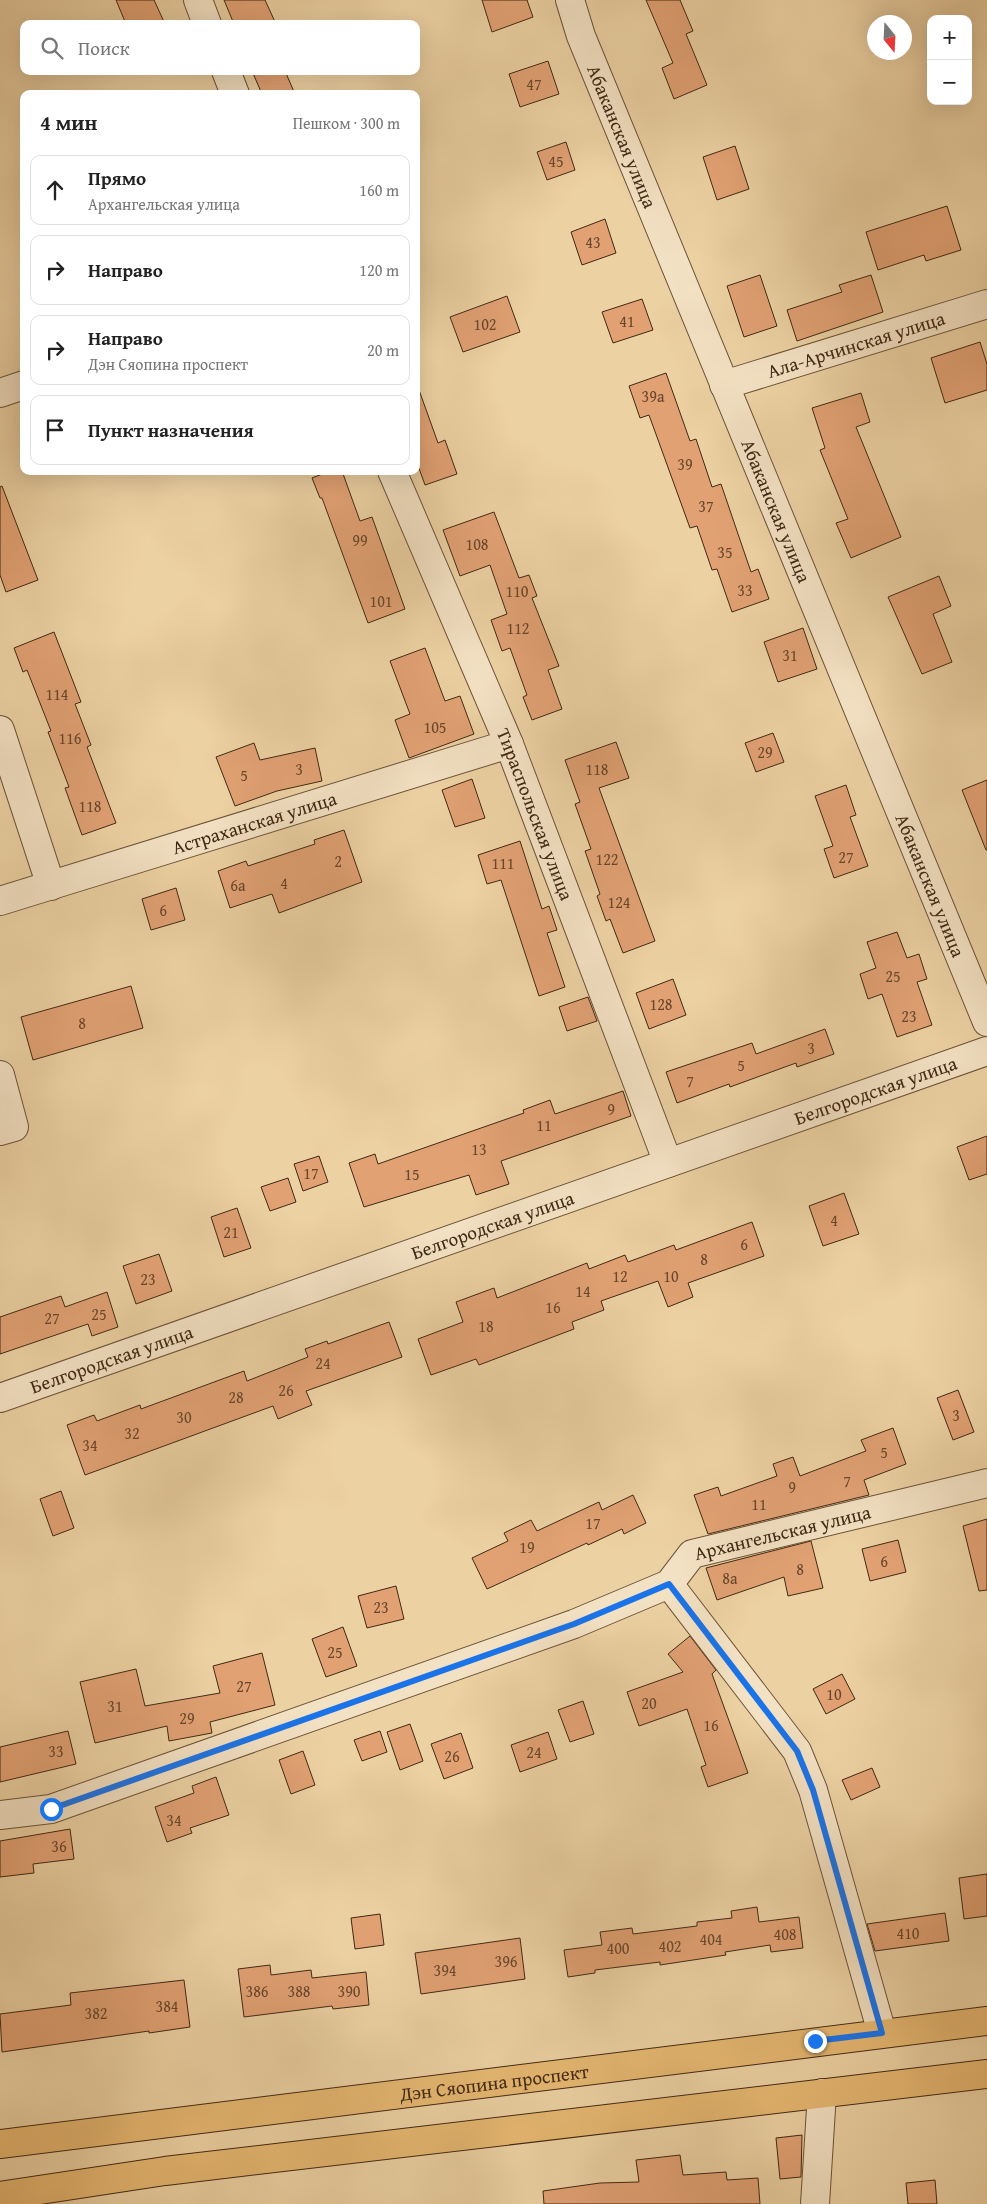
<!DOCTYPE html>
<html lang="ru">
<meta charset="utf-8">
<style>
body{margin:0;font-family:"Gentium Book Plus",serif;background:#f6f6f6;color:#222}
.controls{position:absolute;right:15px;top:15px;display:grid;overflow:hidden;border-radius:10px;box-shadow:0 5px 20px #0002}
.controls button{width:45px;height:45px;display:grid;place-items:center;padding:0;border:0;border-bottom:1px solid #e0e0e0;background:#fff;color:#222;font:25px sans-serif}
.compass{position:absolute;left:867px;top:15px;width:45px;height:45px;border-radius:50%;background:#fff;box-shadow:0 5px 20px #0002;rotate:162deg}
.stop{position:absolute;width:15px;height:15px;margin:-11px;border:4px solid #1a73e8;border-radius:50%;background:#fff}
.stop.end{background:#1a73e8;border-color:#fff;box-shadow:0 1px 5px #0008}
.list{margin:0;padding:0;list-style:none}
h2{display:flex;justify-content:space-between;align-items:center;height:65px;margin:0;padding:0 20px;font-size:21px}
h2 small{font-size:16px;font-weight:400;color:#767676}
.list li{display:grid;grid-template-columns:32px 1fr auto;gap:15px;align-items:center;box-sizing:border-box;height:70px;margin:0 10px 10px;padding:0 10px;border:1px solid #e0e0e0;border-radius:10px}
.list b{display:block;font-size:19px;white-space:nowrap}
.list p{margin:0;font-size:16px;white-space:nowrap;color:#767676}
.list em{font-size:16px;font-style:normal;color:#767676}
.icon{flex:none;width:28px;height:28px;fill:none;stroke:currentColor;stroke-width:2;stroke-linecap:round;stroke-linejoin:round}
.map{position:relative;flex:none;width:987px;height:2204px;overflow:hidden}
.search{position:absolute;background:#fff;box-shadow:0 5px 20px #0002;left:20px;top:20px;width:400px;height:55px;display:flex;align-items:center;gap:12px;box-sizing:border-box;padding:0 18px;border-radius:10px;color:#767676;font-size:19px}
.panel{position:absolute;background:#fff;box-shadow:0 5px 20px #0002;left:20px;top:90px;width:400px;height:385px;border-radius:10px}
.map>svg:first-child{display:block}
</style>
<div class="map">
<svg width="987" height="2204" viewBox="0 0 987 2204">
<rect width="100%" height="100%" fill="#ecd1a3"/>
<filter id="stains"><feTurbulence type="fractalNoise" baseFrequency=".004" numOctaves="4"/><feColorMatrix values="0 0 0 0 .2 0 0 0 0 .09 0 0 0 0 .02 0 0 0 .5 -.17"/></filter>
<radialGradient id="worn" r=".72"><stop offset=".6" stop-color="#630" stop-opacity="0"/><stop offset="1" stop-color="#630" stop-opacity=".3"/></radialGradient>
<g fill="#e1a173" stroke="#412915">
<polygon points="116,0 154,0 165,24 126,24"/>
<polygon points="224,0 265,0 276,24 234,24"/>
<polygon points="482,0 527,0 533,17 492,32"/>
<polygon points="646,0 680,0 693,31 686,34 707,85 674,99 662,68 673,63"/>
<polygon points="548,61 559,94 520,107 509,74"/>
<polygon points="252,71 285,71 295,94 262,94"/>
<polygon points="566,142 575,170 547,180 537,152"/>
<polygon points="735,146 749,189 717,200 703,157"/>
<polygon points="947,206 961,250 926,261 924,255 878,270 866,232"/>
<polygon points="605,219 616,253 582,265 571,232"/>
<polygon points="760,275 777,326 744,337 727,286"/>
<polygon points="871,275 883,312 797,341 787,310 842,292 839,285"/>
<polygon points="507,296 520,332 463,352 450,317"/>
<polygon points="642,299 653,330 613,343 602,312"/>
<polygon points="980,342 987,364 987,390 945,403 931,358"/>
<polygon points="666,373 690,441 696,439 712,487 721,484 751,572 758,569 769,599 732,612 717,569 712,570 697,526 690,528 649,415 640,418 629,386"/>
<polygon points="416,390 419,390 438,443 445,440 457,474 425,485 416,460"/>
<polygon points="861,393 870,422 856,427 901,537 851,558 836,523 848,519 820,450 825,448 812,408"/>
<polygon points="330,471 342,471 360,521 372,517 405,609 368,623 322,498 320,498 312,478"/>
<polygon points="2,486 38,580 6,592 0,575 0,487"/>
<polygon points="494,512 519,578 529,575 537,596 532,598 559,666 548,670 562,709 532,720 523,697 527,695 510,648 502,651 491,620 507,614 490,565 460,576 443,530"/>
<polygon points="939,576 951,606 933,614 952,662 922,674 888,597"/>
<polygon points="803,628 817,669 778,682 764,642"/>
<polygon points="54,632 81,702 75,704 91,745 87,747 116,823 82,835 65,788 69,787 48,732 51,731 27,670 23,672 14,648"/>
<polygon points="425,648 445,701 460,696 474,734 409,758 395,720 410,714 390,661"/>
<polygon points="773,733 784,762 756,772 745,743"/>
<polygon points="616,742 629,778 599,788 655,941 623,953 610,919 606,921 597,896 600,894 585,851 591,849 575,804 580,802 565,760"/>
<polygon points="254,743 260,760 315,748 322,781 277,791 235,806 216,757"/>
<polygon points="472,779 485,818 455,827 442,790"/>
<polygon points="987,780 987,850 986,850 962,790"/>
<polygon points="846,785 856,815 850,817 868,866 834,878 824,849 833,846 815,796"/>
<polygon points="344,830 362,882 279,913 272,894 230,908 218,871 246,861 248,866 315,844 314,840"/>
<polygon points="520,841 542,909 549,906 557,930 547,933 565,987 539,996 501,880 487,884 478,855"/>
<polygon points="176,888 185,920 151,930 142,899"/>
<polygon points="897,932 907,958 919,954 927,979 917,982 932,1025 897,1037 882,994 868,999 860,974 876,968 867,942"/>
<polygon points="673,979 686,1015 649,1029 636,993"/>
<polygon points="131,986 143,1028 33,1060 21,1017"/>
<polygon points="588,997 597,1021 567,1031 559,1007"/>
<polygon points="825,1029 834,1054 797,1067 796,1063 730,1087 729,1084 677,1103 666,1072 752,1043 756,1054"/>
<polygon points="623,1091 631,1116 501,1161 509,1184 476,1195 469,1175 364,1207 349,1163 375,1154 378,1164 524,1113 523,1110 550,1100 555,1114"/>
<polygon points="987,1136 987,1174 969,1180 957,1147"/>
<polygon points="319,1156 328,1182 303,1191 294,1164"/>
<polygon points="288,1178 296,1202 270,1211 261,1187"/>
<polygon points="844,1193 859,1234 823,1246 809,1206"/>
<polygon points="237,1208 251,1248 224,1257 211,1217"/>
<polygon points="752,1222 764,1256 688,1283 693,1297 668,1307 658,1281 601,1301 604,1310 572,1322 574,1329 479,1365 476,1359 431,1375 418,1339 463,1322 456,1302 494,1288 497,1298 587,1263 589,1269 625,1255 628,1262 674,1245 676,1250"/>
<polygon points="159,1254 172,1291 136,1304 123,1266"/>
<polygon points="107,1292 118,1327 92,1336 88,1324 0,1354 0,1317 61,1296 65,1307"/>
<polygon points="389,1322 402,1357 306,1391 312,1405 278,1419 273,1406 85,1475 67,1425 94,1415 97,1421 140,1405 141,1409 244,1371 247,1381 308,1357 305,1349 327,1341 328,1344"/>
<polygon points="958,1390 974,1432 953,1440 937,1398"/>
<polygon points="893,1428 906,1464 864,1480 869,1495 708,1534 694,1495 718,1487 721,1496 777,1476 773,1464 793,1457 800,1476 866,1451 861,1440"/>
<polygon points="61,1491 74,1528 53,1536 40,1499"/>
<polygon points="633,1495 646,1523 624,1534 622,1529 588,1545 587,1543 487,1589 472,1558 508,1541 504,1533 531,1520 537,1531 599,1502 602,1510"/>
<polygon points="987,1519 987,1590 979,1591 963,1526"/>
<polygon points="898,1540 906,1572 870,1581 862,1549"/>
<polygon points="811,1541 823,1588 788,1596 784,1577 717,1600 706,1568"/>
<polygon points="396,1586 404,1619 367,1628 358,1596"/>
<polygon points="343,1627 357,1666 326,1677 312,1639"/>
<polygon points="690,1636 716,1670 712,1674 748,1773 708,1787 701,1767 706,1765 687,1709 639,1726 627,1692 683,1672 668,1654"/>
<polygon points="262,1653 275,1705 210,1722 212,1733 169,1741 167,1726 95,1743 80,1682 136,1669 145,1706 220,1693 213,1666"/>
<polygon points="842,1674 855,1699 826,1714 813,1689"/>
<polygon points="583,1701 594,1734 570,1742 558,1710"/>
<polygon points="410,1724 423,1761 400,1770 387,1732"/>
<polygon points="68,1731 76,1764 0,1782 0,1747"/>
<polygon points="380,1731 387,1752 362,1761 354,1740"/>
<polygon points="548,1732 557,1759 520,1772 511,1745"/>
<polygon points="461,1733 473,1768 444,1779 431,1744"/>
<polygon points="303,1751 315,1785 291,1794 279,1760"/>
<polygon points="872,1768 880,1787 851,1800 842,1780"/>
<polygon points="216,1777 229,1815 190,1828 192,1833 167,1842 155,1807 194,1793 192,1786"/>
<polygon points="70,1829 74,1859 33,1864 34,1873 0,1877 0,1841"/>
<polygon points="987,1874 987,1916 964,1919 959,1878"/>
<polygon points="757,1907 759,1922 799,1917 803,1948 771,1952 770,1945 725,1952 726,1955 660,1965 660,1962 595,1970 595,1973 568,1977 564,1950 602,1945 600,1932 632,1928 633,1934 697,1926 697,1922 732,1918 731,1911"/>
<polygon points="945,1913 949,1941 875,1951 867,1924"/>
<polygon points="380,1914 384,1945 355,1949 351,1918"/>
<polygon points="520,1938 525,1979 421,1994 415,1953"/>
<polygon points="270,1965 271,1975 311,1970 312,1978 366,1972 369,2005 333,2009 332,2006 244,2017 238,1969"/>
<polygon points="184,1980 190,2027 149,2033 149,2031 2,2052 0,2014 71,2005 70,1993"/>
<polygon points="802,2135 801,2177 780,2179 776,2138"/>
<polygon points="680,2155 683,2175 726,2172 727,2180 758,2178 760,2204 544,2204 543,2191 600,2183 639,2182 636,2160"/>
<polygon points="935,2180 937,2204 908,2204 906,2183"/>
</g>
<g fill="none" stroke-linecap="round" stroke-linejoin="round">
<defs>
<g id="minor">
<polyline points="198,0 207,24"/>
<path id="s1" d="M570,0L581,36L987,1022"/>
<polyline points="226,71 235,94"/>
<path id="s2" d="M724,385L987,304"/>
<polyline points="0,393 24,385"/>
<path id="s3" d="M392,471L509,744L668,1163"/>
<polyline points="0,730 51,886"/>
<path id="s4" d="M0,901L509,744"/>
<polyline points="0,1075 14,1127 0,1131"/>
<path id="s5" d="M0,1398L987,1051"/>
<polyline points="669,1584 797,1751 813,1790 882,2033"/>
<path id="s6" d="M0,1815L51,1809L574,1624L669,1584L692,1554L987,1483"/>
<polyline points="815,2204 822,2093"/>
</g>
<g id="major">
<path id="s7" d="M0,2144L987,2021"/>
<polyline points="0,2196 165,2171 987,2074"/>
</g>
</defs>
<use href="#minor" stroke="#6c5338" stroke-width="30"/>
<use href="#major" stroke="#412915" stroke-width="30"/>
<use href="#minor" stroke="#f3e1c3" stroke-width="28"/>
<use href="#major" stroke="#e6b872" stroke-width="28"/>
</g>
<g fill="none" stroke-linecap="round" stroke-linejoin="round">
<polyline stroke="#1a73e8" stroke-width="6" points="51,1809 574,1624 669,1584 797,1751 813,1790 882,2033 815,2041"/>
</g>
<g text-anchor="middle" stroke-width="4" stroke-linejoin="round" paint-order="stroke">
<g font-size="16" fill="#69472c">
<text x="534" y="90">47</text>
<text x="556" y="167">45</text>
<text x="593" y="248">43</text>
<text x="627" y="327">41</text>
<text x="485" y="330">102</text>
<text x="653" y="402">39a</text>
<text x="685" y="470">39</text>
<text x="706" y="512">37</text>
<text x="360" y="546">99</text>
<text x="477" y="550">108</text>
<text x="725" y="558">35</text>
<text x="745" y="596">33</text>
<text x="517" y="597">110</text>
<text x="381" y="607">101</text>
<text x="518" y="634">112</text>
<text x="790" y="661">31</text>
<text x="57" y="700">114</text>
<text x="435" y="733">105</text>
<text x="70" y="744">116</text>
<text x="765" y="758">29</text>
<text x="299" y="775">3</text>
<text x="597" y="775">118</text>
<text x="244" y="781">5</text>
<text x="90" y="812">118</text>
<text x="846" y="863">27</text>
<text x="607" y="865">122</text>
<text x="338" y="867">2</text>
<text x="503" y="869">111</text>
<text x="284" y="889">4</text>
<text x="238" y="891">6a</text>
<text x="619" y="908">124</text>
<text x="163" y="916">6</text>
<text x="893" y="982">25</text>
<text x="661" y="1010">128</text>
<text x="909" y="1022">23</text>
<text x="82" y="1029">8</text>
<text x="811" y="1054">3</text>
<text x="741" y="1071">5</text>
<text x="690" y="1087">7</text>
<text x="611" y="1115">9</text>
<text x="544" y="1131">11</text>
<text x="479" y="1155">13</text>
<text x="311" y="1179">17</text>
<text x="412" y="1180">15</text>
<text x="834" y="1226">4</text>
<text x="231" y="1238">21</text>
<text x="744" y="1250">6</text>
<text x="704" y="1265">8</text>
<text x="620" y="1282">12</text>
<text x="671" y="1282">10</text>
<text x="148" y="1285">23</text>
<text x="583" y="1297">14</text>
<text x="553" y="1313">16</text>
<text x="99" y="1320">25</text>
<text x="52" y="1324">27</text>
<text x="486" y="1332">18</text>
<text x="323" y="1369">24</text>
<text x="286" y="1396">26</text>
<text x="236" y="1403">28</text>
<text x="956" y="1421">3</text>
<text x="184" y="1423">30</text>
<text x="132" y="1439">32</text>
<text x="90" y="1451">34</text>
<text x="884" y="1458">5</text>
<text x="847" y="1487">7</text>
<text x="792" y="1493">9</text>
<text x="759" y="1510">11</text>
<text x="593" y="1529">17</text>
<text x="527" y="1553">19</text>
<text x="884" y="1567">6</text>
<text x="800" y="1575">8</text>
<text x="730" y="1584">8a</text>
<text x="381" y="1613">23</text>
<text x="335" y="1658">25</text>
<text x="244" y="1692">27</text>
<text x="834" y="1700">10</text>
<text x="649" y="1709">20</text>
<text x="115" y="1712">31</text>
<text x="187" y="1724">29</text>
<text x="711" y="1731">16</text>
<text x="56" y="1757">33</text>
<text x="534" y="1758">24</text>
<text x="452" y="1762">26</text>
<text x="174" y="1826">34</text>
<text x="59" y="1852">36</text>
<text x="908" y="1939">410</text>
<text x="785" y="1940">408</text>
<text x="711" y="1945">404</text>
<text x="670" y="1952">402</text>
<text x="618" y="1954">400</text>
<text x="506" y="1967">396</text>
<text x="445" y="1976">394</text>
<text x="257" y="1997">386</text>
<text x="299" y="1997">388</text>
<text x="349" y="1997">390</text>
<text x="167" y="2012">384</text>
<text x="96" y="2019">382</text>
</g>
<g font-size="19" fill="#412915" stroke="#f3e1c3">
<text dy="7" stroke="none"><textPath href="#s1" startOffset="146">Абаканская улица</textPath></text>
<text dy="7" stroke="none"><textPath href="#s2" startOffset="138">Ала-Арчинская улица</textPath></text>
<text dy="7" stroke="none"><textPath href="#s1" startOffset="551">Абаканская улица</textPath></text>
<text dy="7" stroke="none"><textPath href="#s3" startOffset="372">Тираспольская улица</textPath></text>
<text dy="7" stroke="none"><textPath href="#s4" startOffset="266">Астраханская улица</textPath></text>
<text dy="7" stroke="none"><textPath href="#s1" startOffset="956">Абаканская улица</textPath></text>
<text dy="7" stroke="none"><textPath href="#s5" startOffset="928">Белгородская улица</textPath></text>
<text dy="7" stroke="none"><textPath href="#s5" startOffset="522">Белгородская улица</textPath></text>
<text dy="7" stroke="none"><textPath href="#s5" startOffset="118">Белгородская улица</textPath></text>
<text dy="7" stroke="none"><textPath href="#s6" startOffset="840">Архангельская улица</textPath></text>
<text dy="7" stroke="none"><textPath href="#s7" startOffset="498">Дэн Сяопина проспект</textPath></text>
</g>
</g>
<rect width="100%" height="100%" filter="url(#stains)"/>
<rect width="100%" height="100%" fill="url(#worn)"/>
</svg>
<div class="controls">
<button>+</button>
<button>−</button>
</div>
<svg class="compass" viewBox="-18 -18 36 36"><path d="M0-13l5 13h-10z" fill="#e53935"/><path d="M0 13l5-13h-10z" fill="#767676"/></svg>
<div class="stop" style="left:51px;top:1809px"></div>
<div class="stop end" style="left:815px;top:2041px"></div>
<div class="search"><svg class="icon" aria-label="search" viewBox="0 0 24 24"><circle cx="10" cy="10" r="6"/><path d="M15 15l6 6"/></svg>Поиск</div>
<section class="panel">
<h2>4 мин<small>Пешком · 300 m</small></h2>
<ul class="list">
<li><svg class="icon" aria-label="ahead" viewBox="0 0 24 24"><path d="M12 20V5M6 11l6-6 6 6"/></svg><div><b>Прямо</b><p>Архангельская улица</p></div><em>160 m</em></li>
<li><svg class="icon" aria-label="right" viewBox="0 0 24 24"><path d="M7 20v-9h11M14 6l5 5-5 5"/></svg><div><b>Направо</b></div><em>120 m</em></li>
<li><svg class="icon" aria-label="right" viewBox="0 0 24 24"><path d="M7 20v-9h11M14 6l5 5-5 5"/></svg><div><b>Направо</b><p>Дэн Сяопина проспект</p></div><em>20 m</em></li>
<li><svg class="icon" aria-label="arrive" viewBox="0 0 24 24"><path d="M6 21V4h12l-3 4 3 4H6"/></svg><div><b>Пункт назначения</b></div></li>
</ul>
</section>
</div>
